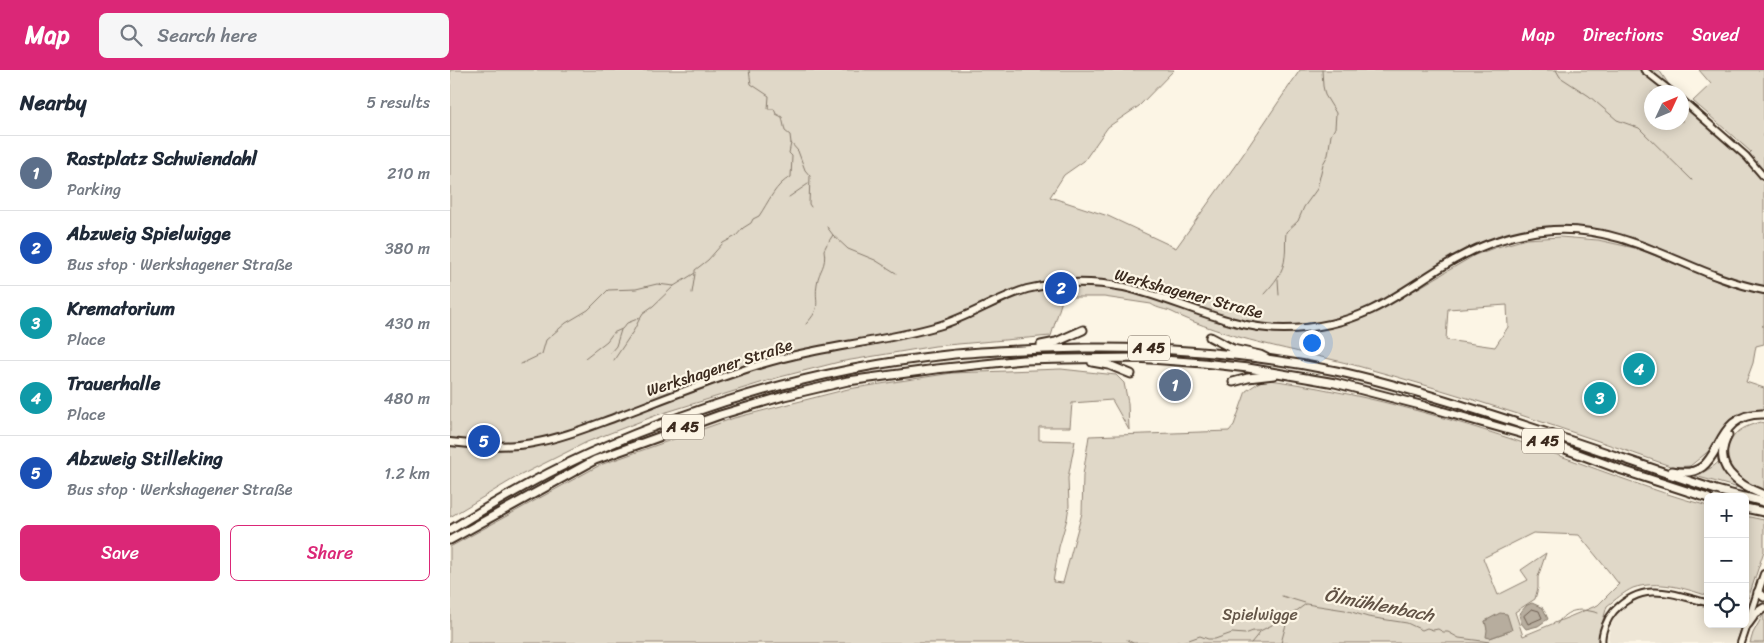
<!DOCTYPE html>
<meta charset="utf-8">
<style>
body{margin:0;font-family:Sriracha,sans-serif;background:#f6f6f7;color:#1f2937}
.controls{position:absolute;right:15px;bottom:15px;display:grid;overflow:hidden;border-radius:8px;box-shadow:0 2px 12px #0003}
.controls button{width:45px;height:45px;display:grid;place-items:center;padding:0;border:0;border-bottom:1px solid #e0e1e3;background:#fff;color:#1f2937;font:25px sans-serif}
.compass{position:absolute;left:1194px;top:15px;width:45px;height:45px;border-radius:50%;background:#fff;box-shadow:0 2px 12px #0003;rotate:46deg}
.you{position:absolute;left:861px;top:272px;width:18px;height:18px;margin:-12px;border:4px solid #fff;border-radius:50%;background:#1a73e8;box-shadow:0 0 0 8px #1a73e833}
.badge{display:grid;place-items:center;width:32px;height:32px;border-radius:50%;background:#db2777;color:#fff;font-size:16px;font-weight:700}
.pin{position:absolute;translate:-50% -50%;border:2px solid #fff;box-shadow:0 1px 5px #0006}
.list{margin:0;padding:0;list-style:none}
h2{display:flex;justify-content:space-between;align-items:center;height:65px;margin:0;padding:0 20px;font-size:21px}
h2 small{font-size:16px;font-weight:400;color:#747a83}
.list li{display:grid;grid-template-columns:32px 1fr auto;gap:15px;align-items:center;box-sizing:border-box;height:75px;padding:0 20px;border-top:1px solid #e0e1e3}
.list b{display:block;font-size:19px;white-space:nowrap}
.list p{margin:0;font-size:16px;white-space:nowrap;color:#747a83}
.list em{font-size:16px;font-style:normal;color:#747a83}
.actions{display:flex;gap:10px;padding:15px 20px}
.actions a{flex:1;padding:11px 0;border:1px solid #db2777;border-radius:8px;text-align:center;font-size:18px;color:#db2777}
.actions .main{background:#db2777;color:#fff}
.icon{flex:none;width:28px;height:28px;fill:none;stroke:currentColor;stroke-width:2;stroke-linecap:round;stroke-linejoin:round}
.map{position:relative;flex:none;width:1314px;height:573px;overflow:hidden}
header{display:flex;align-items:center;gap:30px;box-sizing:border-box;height:70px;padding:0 25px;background:#db2777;color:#fff}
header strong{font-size:24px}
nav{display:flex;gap:28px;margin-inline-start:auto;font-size:18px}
.search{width:350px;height:45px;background:#f6f6f7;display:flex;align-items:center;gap:12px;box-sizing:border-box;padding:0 18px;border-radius:8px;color:#747a83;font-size:19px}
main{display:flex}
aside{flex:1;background:#fff}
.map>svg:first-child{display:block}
</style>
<header>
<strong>Map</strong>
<div class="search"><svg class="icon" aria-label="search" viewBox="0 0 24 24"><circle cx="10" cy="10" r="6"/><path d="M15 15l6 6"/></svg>Search here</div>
<nav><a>Map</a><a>Directions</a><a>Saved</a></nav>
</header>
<main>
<aside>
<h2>Nearby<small>5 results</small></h2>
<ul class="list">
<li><span class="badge" style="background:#5c6f8a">1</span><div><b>Rastplatz Schwiendahl</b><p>Parking</p></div><em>210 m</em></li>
<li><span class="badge" style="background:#1a4fb4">2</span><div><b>Abzweig Spielwigge</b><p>Bus stop · Werkshagener Straße</p></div><em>380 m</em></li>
<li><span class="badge" style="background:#0f9aa8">3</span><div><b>Krematorium</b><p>Place</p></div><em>430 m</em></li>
<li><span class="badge" style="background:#0f9aa8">4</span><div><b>Trauerhalle</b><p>Place</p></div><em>480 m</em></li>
<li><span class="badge" style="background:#1a4fb4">5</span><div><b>Abzweig Stilleking</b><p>Bus stop · Werkshagener Straße</p></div><em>1.2 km</em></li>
</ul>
<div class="actions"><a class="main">Save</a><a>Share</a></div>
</aside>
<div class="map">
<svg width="1314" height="573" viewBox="0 0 1314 573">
<rect width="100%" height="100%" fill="#fcf5e5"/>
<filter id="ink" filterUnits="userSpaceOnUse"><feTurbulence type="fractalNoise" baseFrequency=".02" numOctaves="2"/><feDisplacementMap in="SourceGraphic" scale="10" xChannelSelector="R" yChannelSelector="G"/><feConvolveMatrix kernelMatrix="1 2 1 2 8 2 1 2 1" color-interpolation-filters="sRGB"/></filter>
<g filter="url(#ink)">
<polygon fill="#eee6d6" points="1208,524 1258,536 1258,554 1292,554 1287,573 1160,573 1158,567 1161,556 1166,544 1176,533"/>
<g fill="#e0d8c8" stroke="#8e8173" fill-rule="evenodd">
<path d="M0,0H724L689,36L658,57L634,91L614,105L600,127L658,146L726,178L792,86L850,0H1209L1224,22H1202V52H1232V33L1294,89L1301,82L1243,31L1261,14L1249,0H1314V217L1302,216L1250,197L1198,173L1180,167L1139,159H1099L1035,175L962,218L965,220L1025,185L1044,178L1076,169L1110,167L1148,170L1189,179L1279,216L1314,223V255L1312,256H1314V274L1306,276L1303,293L1296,312L1314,318V339L1286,345L1271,361L1260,380L1240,396L1223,397C1118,360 1012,324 904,295C847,280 775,269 722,242C716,239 708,239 701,234L654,227H613L601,266L485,276L389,292L330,307L207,345L137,372L65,408L0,447ZM1057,235L1058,257L1045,277L996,270L998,239Z"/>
<path d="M611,299L666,305L674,313L678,333L679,360L662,330L622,333L620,357H589V370L625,371L618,408L619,436L617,449L609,477L603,512L613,513L632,443L633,405L639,366L779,361L784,355L796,321L814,309C905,322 995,346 1082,376C1141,396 1198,420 1258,436V526C1235,518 1207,510 1183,518C1174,522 1165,530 1157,536L1149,564L1150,573H0V477L150,395L284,348L398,319L502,303ZM1083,463L1129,465L1169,514L1148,535L1073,566L1065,542L1085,529L1088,518V507L1096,483L1071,500L1078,510L1048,525L1033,488ZM1035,551L1060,561L1040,568Z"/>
<path d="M1310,352L1314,353V421L1285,417L1245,406C1252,402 1264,398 1269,391C1285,368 1279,361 1310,352Z"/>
<polygon points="1295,446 1314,450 1314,481 1297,532 1295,532"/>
<polygon points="1314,543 1314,573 1300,573 1303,563"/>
</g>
<g fill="#b7ad9e" stroke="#85796b">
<polygon points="1082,533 1093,538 1098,549 1088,556 1076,559 1071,553 1069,544 1077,535"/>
<polygon points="1050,543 1057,544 1062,560 1040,568 1036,567 1037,560 1035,551"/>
</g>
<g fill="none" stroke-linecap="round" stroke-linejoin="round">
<polygon stroke="#6d5e51" stroke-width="1" points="1082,539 1089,541 1092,548 1078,554 1074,546"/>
<g stroke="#85796b" stroke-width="1">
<polyline points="299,0 301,14 319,26 318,39 324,39 326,44 332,47 335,61 340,65 341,73 348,81 355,100 360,106 359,134 361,137"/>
<polyline points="1106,0 1110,7 1139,26 1167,50 1189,58 1242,110"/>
<polyline points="339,127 358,114"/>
<polyline points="377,157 383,165 379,171"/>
<polyline points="383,165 398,179 425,190 446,203"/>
<polyline points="828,209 829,225"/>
<polyline points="242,223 245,204"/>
<path d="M814,224C824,213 834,202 835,186C836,178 835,170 836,162L848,151L854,137L867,119L873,94L878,85L881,65L885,58L886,43L875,25L873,16L872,0"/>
<path d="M356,254C373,236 364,233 367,214C369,199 377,197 374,180L377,174"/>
<polyline points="161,282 166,276 171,260"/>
<polyline points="135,288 157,271 163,263 172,259 177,253 190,248 193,243 203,236 224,216"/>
<polyline points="164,290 184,260 190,248"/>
<path d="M71,294L92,284L96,270L116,253L138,240L158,220L186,219L207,214L224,216L245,203V200L258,190L273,173L286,166L293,158L301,153L303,149L309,146C318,133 326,113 341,107L342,86L339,83L341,73"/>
<polyline points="832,526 855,533"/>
<path d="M1107,554C1117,538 1131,538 1148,543"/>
<polyline points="677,570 683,573"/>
<polyline points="722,573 736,571 750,566 758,569 765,569 782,563 795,564 803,561 810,561 822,555 831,545 840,544"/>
<polyline points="801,573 810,562"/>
<polyline points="831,573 838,547 856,534 895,540 918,547 957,553 972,560 977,558 983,560 988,559 993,562 998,562 1009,568 1040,572"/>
</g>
<defs>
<g id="minor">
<polyline points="1194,0 1222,22"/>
<polyline points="1232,30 1296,86 1314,107"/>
<path d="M1152,573C1151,562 1157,549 1164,541C1194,510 1221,524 1258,533"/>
</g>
<g id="major">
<path d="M0,372C27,375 55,378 83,373C112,368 141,356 169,346C216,328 263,309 312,294C369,276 430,273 488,256C519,247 546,228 577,219C609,211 642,211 674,217C728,229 777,259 834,259C864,259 893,253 921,240C946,228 969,211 992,197C1026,176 1063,162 1103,160C1185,156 1237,205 1314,220"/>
<polyline points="1291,573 1314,504"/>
</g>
<g id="highway">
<polyline points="760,267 783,279 810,285 816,288"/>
<polyline points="591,275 606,272 633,260"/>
<polyline points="642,292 659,295 681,304"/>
<polyline points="783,312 798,308 824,305"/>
<path d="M1278,365C1261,396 1287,415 1314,425"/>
<path d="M1222,401C1279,413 1255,342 1314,344"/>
<polyline points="1295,427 1314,432"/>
<polyline points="1295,438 1314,442"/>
<path d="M0,460C45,432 91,405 140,383C252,333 374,298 497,285C543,280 589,279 636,278C720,277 804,284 886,301C929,310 972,323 1014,336C1099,362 1182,392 1266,420L1293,427"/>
<polyline points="0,470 145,390 270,345 334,326 398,311 486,299 573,290 615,289 687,288 753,293 798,298 885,313 974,336 1080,366 1169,399 1258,428"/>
<polyline points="1308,522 1314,527"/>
<polyline points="1298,554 1306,543 1314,538"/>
</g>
</defs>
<use href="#minor" stroke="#3b2a1e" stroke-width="9"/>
<use href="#major" stroke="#3b2a1e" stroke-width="10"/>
<use href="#highway" stroke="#3b2a1e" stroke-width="11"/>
<use href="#minor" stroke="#fcf5e5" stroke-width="5"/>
<use href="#major" stroke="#fcf5e5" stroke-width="6"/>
<use href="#highway" stroke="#fcf5e5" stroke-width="7"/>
</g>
</g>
<g text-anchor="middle" stroke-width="4.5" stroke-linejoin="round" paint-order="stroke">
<g fill="#fcf5e5" stroke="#75675a" stroke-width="1">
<rect x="678" y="265.5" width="42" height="25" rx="4"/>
<rect x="212" y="344.5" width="42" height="25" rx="4"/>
<rect x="1072" y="358.5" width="42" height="25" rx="4"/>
</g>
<g font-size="15" font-weight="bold" fill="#3b2a1e">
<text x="699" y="283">A 45</text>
<text x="233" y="362">A 45</text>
<text x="1093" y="376">A 45</text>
</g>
<g font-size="16" fill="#3b2a1e" stroke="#fcf5e5">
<text transform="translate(739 223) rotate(15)" y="6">Werkshagener Straße</text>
<text transform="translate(269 297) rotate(-18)" y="6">Werkshagener Straße</text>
</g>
<g font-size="16" fill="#645648" stroke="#fcf5e5">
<text x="810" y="550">Spielwigge</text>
</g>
<g font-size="18" font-style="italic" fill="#605144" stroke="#fcf5e5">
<text transform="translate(929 535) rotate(11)" y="6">Ölmühlenbach</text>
</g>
</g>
</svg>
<div class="controls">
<button>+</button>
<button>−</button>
<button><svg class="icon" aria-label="locate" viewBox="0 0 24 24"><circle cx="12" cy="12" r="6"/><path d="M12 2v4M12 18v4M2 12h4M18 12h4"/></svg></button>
</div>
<svg class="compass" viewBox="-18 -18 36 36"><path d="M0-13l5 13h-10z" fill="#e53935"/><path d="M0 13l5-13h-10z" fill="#747a83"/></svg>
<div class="you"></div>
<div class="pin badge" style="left:725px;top:315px;background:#5c6f8a">1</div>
<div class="pin badge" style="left:611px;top:218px;background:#1a4fb4">2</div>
<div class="pin badge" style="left:1150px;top:328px;background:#0f9aa8">3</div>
<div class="pin badge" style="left:1189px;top:299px;background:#0f9aa8">4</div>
<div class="pin badge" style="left:34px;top:371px;background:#1a4fb4">5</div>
</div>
</main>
